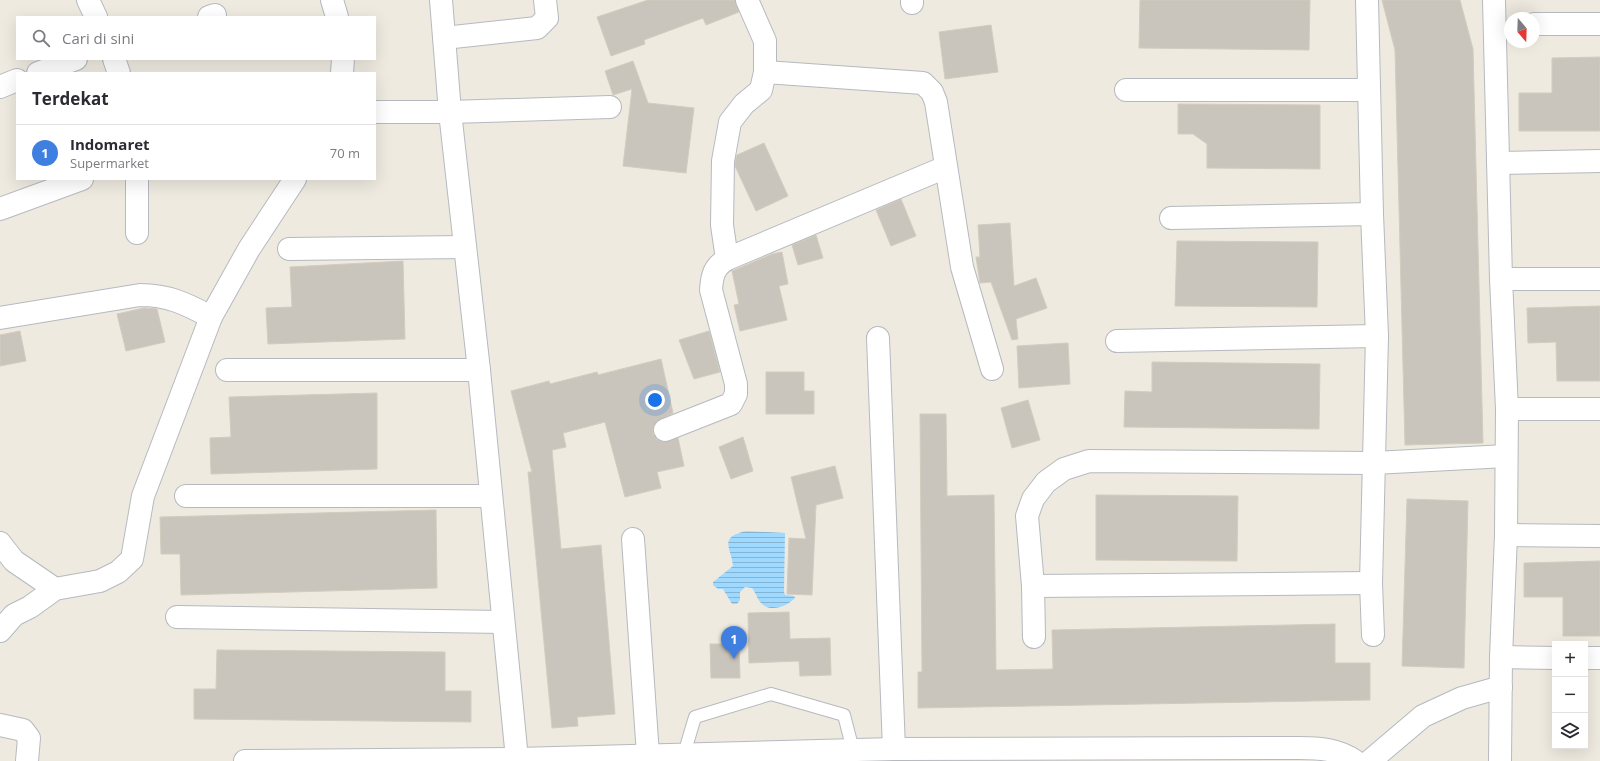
<!DOCTYPE html>
<html lang="id">
<meta charset="utf-8">
<style>
body{margin:0;font-family:"Open Sans",sans-serif;background:#f2f2f3;color:#2b2b33}
.controls{position:absolute;right:12px;bottom:12px;display:grid;overflow:hidden;border-radius:0px;box-shadow:0 4px 16px #0002}
.controls button{width:36px;height:36px;display:grid;place-items:center;padding:0;border:0;border-bottom:1px solid #e1e1e2;background:#fff;color:#2b2b33;font:20px sans-serif}
.compass{position:absolute;left:1504px;top:12px;width:36px;height:36px;border-radius:50%;background:#fff;box-shadow:0 4px 16px #0002;rotate:161deg}
.you{position:absolute;left:655px;top:400px;width:14px;height:14px;margin:-10px;border:3px solid #fff;border-radius:50%;background:#1a73e8;box-shadow:0 0 0 6px #1a73e833}
.badge{display:grid;place-items:center;width:26px;height:26px;border-radius:50%;background:#d93025;color:#fff;font-size:13px;font-weight:700}
.pin{position:absolute;translate:-50% -33px;filter:drop-shadow(0 1px 2px #0008)}
.pin::after{content:'';position:absolute;top:21px;width:14px;height:12px;background:inherit;clip-path:polygon(0 0,100% 0,50% 100%)}
.list{margin:0;padding:0;list-style:none}
h2{display:flex;justify-content:space-between;align-items:center;height:52px;margin:0;padding:0 16px;font-size:17px}
h2 small{font-size:13px;font-weight:400;color:#7c7c81}
.list li{display:grid;grid-template-columns:26px 1fr auto;gap:12px;align-items:center;box-sizing:border-box;height:56px;padding:0 16px;border-top:1px solid #e1e1e2}
.list b{display:block;font-size:15px;white-space:nowrap}
.list p{margin:0;font-size:13px;white-space:nowrap;color:#7c7c81}
.list em{font-size:13px;font-style:normal;color:#7c7c81}
.icon{flex:none;width:22px;height:22px;fill:none;stroke:currentColor;stroke-width:2;stroke-linecap:round;stroke-linejoin:round}
.map{position:relative;flex:none;width:1600px;height:761px;overflow:hidden}
.search{position:absolute;background:#fff;box-shadow:0 4px 16px #0002;left:16px;top:16px;width:360px;height:44px;display:flex;align-items:center;gap:10px;box-sizing:border-box;padding:0 14px;border-radius:0px;color:#7c7c81;font-size:15px}
.panel{position:absolute;background:#fff;box-shadow:0 4px 16px #0002;left:16px;top:72px;width:360px;height:108px;border-radius:0px}
.map>svg:first-child{display:block}
</style>
<div class="map">
<svg width="1600" height="761" viewBox="0 0 1600 761">
<defs>
<pattern id="water-rules" width="6" height="5" patternUnits="userSpaceOnUse"><rect width="6" height="5" fill="#9fd9ff"/><path d="M0 2.5h6" fill="none" stroke="#85b3d2"/></pattern>
</defs>
<rect width="100%" height="100%" fill="#eeeae0"/>
<path fill="url(#water-rules)" d="M746,531L785,533L784,592L785,595L794,596L795,598C785,608 767,614 758,599C756,595 755,592 752,588L745,587L740,592V600L737,604H732L723,589H718L713,585V582L733,566C731,546 718,538 746,531Z"/>
<g fill="#c9c5bd" stroke="#d3ccbe">
<polygon points="648,0 735,0 739,12 706,25 703,18 644,40 645,44 611,56 597,17"/>
<polygon points="1140,0 1310,0 1309,50 1139,48"/>
<polygon points="1382,0 1460,0 1473,49 1483,443 1405,445 1395,50"/>
<polygon points="991,25 998,72 945,79 939,32"/>
<polygon points="1600,57 1600,131 1519,131 1519,93 1552,93 1552,58"/>
<polygon points="633,61 648,103 694,108 686,173 623,166 632,89 613,95 605,71"/>
<polygon points="1178,104 1320,105 1320,169 1207,168 1207,144 1193,134 1178,134"/>
<polygon points="764,143 788,196 756,211 735,166 735,162 737,155"/>
<polygon points="901,199 916,236 891,246 876,210"/>
<polygon points="1010,223 1014,286 1036,278 1047,308 1016,319 1018,339 1012,340 991,282 980,283 976,257 980,257 978,225"/>
<polygon points="816,235 823,258 798,265 792,245"/>
<polygon points="1177,241 1318,242 1317,307 1175,306"/>
<polygon points="782,252 788,284 779,286 787,320 740,331 734,305 739,304 732,271 772,254"/>
<polygon points="403,261 405,339 268,344 266,308 292,307 290,267"/>
<polygon points="1600,306 1600,381 1557,381 1556,342 1528,343 1527,308"/>
<polygon points="144,308 157,309 165,342 126,351 117,314"/>
<polygon points="20,331 26,361 0,366 0,335"/>
<polygon points="709,331 720,372 694,379 679,340"/>
<polygon points="1068,343 1070,384 1019,388 1017,346"/>
<polygon points="661,359 673,413 656,422 653,428 653,434 657,440 663,442 678,438 684,466 657,472 661,488 625,497 605,422 563,433 566,447 552,450 561,549 601,545 615,714 577,717 578,726 552,728 528,472 532,472 511,391 549,381 550,384 597,372 598,375"/>
<polygon points="1152,362 1320,364 1319,429 1124,427 1125,391 1152,392"/>
<polygon points="766,372 804,372 804,391 814,391 814,414 766,414"/>
<polygon points="377,393 377,469 211,474 210,438 231,437 229,397"/>
<polygon points="1028,400 1040,440 1012,448 1001,408"/>
<polygon points="920,414 946,414 947,496 994,495 996,670 1053,669 1052,630 1335,624 1335,663 1370,663 1370,700 918,708 918,672 922,672"/>
<polygon points="743,437 753,471 731,479 719,447"/>
<polygon points="835,466 843,498 816,505 812,595 787,594 789,538 806,539 791,477"/>
<polygon points="1096,495 1238,496 1237,561 1096,560"/>
<polygon points="1407,499 1468,501 1464,668 1402,666"/>
<polygon points="436,510 437,588 181,595 180,554 161,554 160,517"/>
<polygon points="1600,561 1600,636 1563,636 1563,597 1524,597 1524,563"/>
<polygon points="789,612 790,639 830,638 831,675 800,676 799,661 749,663 748,613"/>
<polygon points="710,644 739,644 740,678 711,678"/>
<polygon points="217,650 445,652 445,691 471,691 471,722 194,719 194,689 216,689"/>
</g>
<g fill="none" stroke-linecap="round" stroke-linejoin="round">
<defs>
<polyline id="service" points="684,754 695,717 771,694 844,715 853,750"/>
<g id="minor">
<polyline points="88,0 96,17"/>
<polyline points="332,0 337,17"/>
<polyline points="441,0 450,112 479,370 517,759"/>
<polyline points="912,0 912,3"/>
<polyline points="1367,0 1372,214 1377,336 1371,583 1373,635"/>
<polyline points="1494,0 1501,279 1507,409 1506,535 1501,657 1500,761"/>
<polyline points="209,17 215,15"/>
<polyline points="1534,24 1600,24"/>
<polyline points="444,38 537,28 547,18 545,0"/>
<polyline points="114,59 119,73"/>
<polyline points="765,72 923,83 932,92 936,102 962,267 992,369"/>
<polyline points="38,73 76,59"/>
<polyline points="342,73 343,59"/>
<polyline points="0,87 17,80"/>
<polyline points="1126,90 1368,90"/>
<polyline points="375,112 450,112 610,107"/>
<polyline points="1498,163 1600,161"/>
<polyline points="137,179 137,233"/>
<polyline points="0,209 82,179"/>
<polyline points="1171,218 1372,214"/>
<polyline points="289,249 465,247"/>
<polyline points="727,259 722,225 723,161 730,122 744,104 761,90 765,72 765,41 747,0"/>
<polyline points="1501,279 1600,279"/>
<path d="M0,318L140,295C169,295 186,304 211,317"/>
<polyline points="878,338 894,749"/>
<polyline points="1117,341 1377,336"/>
<polyline points="227,370 479,370"/>
<polyline points="1507,409 1600,409"/>
<path d="M665,430L731,404L736,394V384L711,290C712,275 714,267 727,259L946,167"/>
<polyline points="186,496 491,496"/>
<polyline points="1506,535 1600,536"/>
<polyline points="633,539 648,755"/>
<polyline points="0,543 14,561 55,589"/>
<polyline points="1033,586 1371,583"/>
<polyline points="177,617 503,622"/>
<polyline points="0,631 14,615 30,607 55,589 100,581 118,572 132,559 143,496 211,317 249,249 295,179"/>
<polyline points="1034,637 1033,586 1027,516 1033,499 1046,482 1064,469 1089,461 1374,463 1506,456"/>
<polyline points="1501,657 1555,658"/>
<polyline points="1585,658 1600,658"/>
<polyline points="0,725 23,730 29,738 27,761"/>
<path d="M245,761L517,759L894,749L1299,748C1319,748 1338,749 1355,761"/>
<polyline points="1370,761 1423,716 1462,698 1501,687"/>
</g>
</defs>
<use href="#service" stroke="#b6b9bf" stroke-width="14"/>
<use href="#minor" stroke="#b6b9bf" stroke-width="24"/>
<use href="#service" stroke="#fff" stroke-width="12"/>
<use href="#minor" stroke="#fff" stroke-width="22"/>
</g>
</svg>
<div class="controls">
<button>+</button>
<button>−</button>
<button><svg class="icon" aria-label="layers" viewBox="0 0 24 24"><path d="M12 4l9 5-9 5-9-5zM3 14l9 5 9-5"/></svg></button>
</div>
<svg class="compass" viewBox="-18 -18 36 36"><path d="M0-13l5 13h-10z" fill="#e53935"/><path d="M0 13l5-13h-10z" fill="#7c7c81"/></svg>
<div class="you"></div>
<div class="pin badge" style="left:734px;top:659px;background:#3f7fe0">1</div>
<div class="search"><svg class="icon" aria-label="search" viewBox="0 0 24 24"><circle cx="10" cy="10" r="6"/><path d="M15 15l6 6"/></svg>Cari di sini</div>
<section class="panel">
<h2>Terdekat<small></small></h2>
<ul class="list">
<li><span class="badge" style="background:#3f7fe0">1</span><div><b>Indomaret</b><p>Supermarket</p></div><em>70 m</em></li>
</ul>
</section>
</div>
